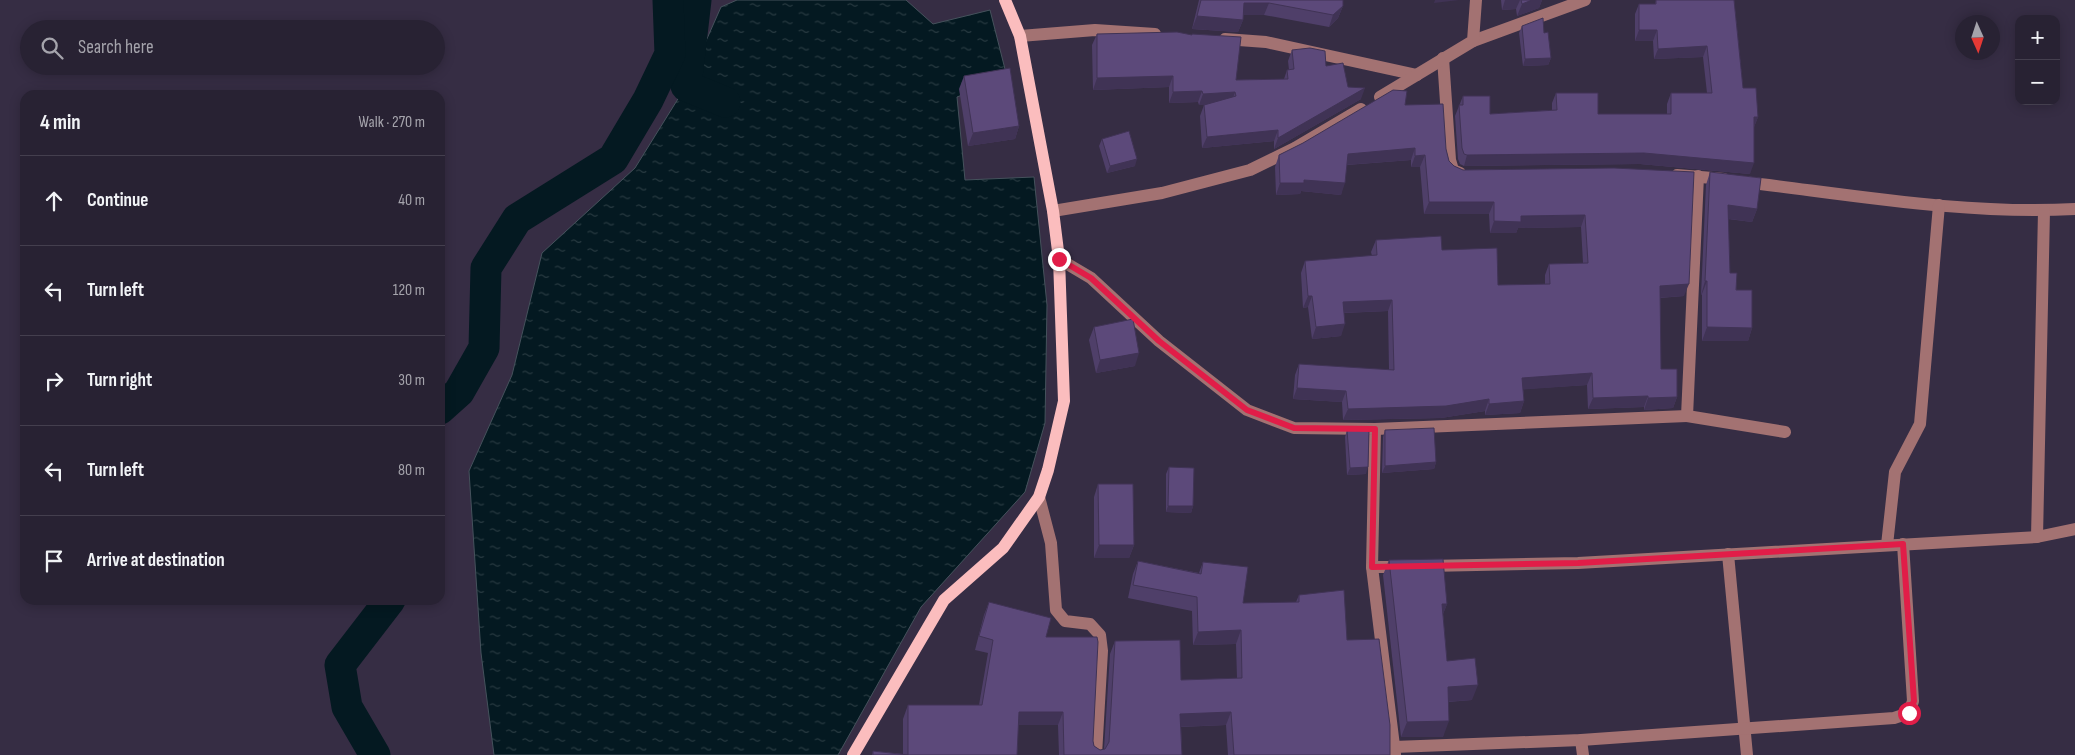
<!DOCTYPE html>
<meta charset="utf-8">
<style>
body{margin:0;font-family:"Sofia Sans Condensed",sans-serif;background:#342f3f;color:#f1f3f6}
.controls{position:absolute;right:15px;top:15px;display:grid;overflow:hidden;border-radius:10px;box-shadow:0 2px 12px #0003}
.controls button{width:45px;height:45px;display:grid;place-items:center;padding:0;border:0;border-bottom:1px solid #443f4e;background:#282233;color:#f1f3f6;font:25px sans-serif}
.compass{position:absolute;left:1955px;top:15px;width:45px;height:45px;border-radius:50%;background:#282233;box-shadow:0 2px 12px #0003;rotate:177deg}
.stop{position:absolute;width:15px;height:15px;margin:-11px;border:4px solid #e11d48;border-radius:50%;background:#fff}
.stop.end{background:#e11d48;border-color:#fff;box-shadow:0 1px 5px #0008}
.list{margin:0;padding:0;list-style:none}
h2{display:flex;justify-content:space-between;align-items:center;height:65px;margin:0;padding:0 20px;font-size:21px}
h2 small{font-size:16px;font-weight:400;color:#a5a4ac}
.list li{display:grid;grid-template-columns:32px 1fr auto;gap:15px;align-items:center;box-sizing:border-box;height:90px;padding:0 20px;border-top:1px solid #443f4e}
.list b{display:block;font-size:19px;white-space:nowrap}
.list em{font-size:16px;font-style:normal;color:#a5a4ac}
.icon{flex:none;width:28px;height:28px;fill:none;stroke:currentColor;stroke-width:2;stroke-linecap:round;stroke-linejoin:round}
.map{position:relative;flex:none;width:2075px;height:755px;overflow:hidden}
.search{position:absolute;background:#282233;box-shadow:0 2px 12px #0003;left:20px;top:20px;width:425px;height:55px;display:flex;align-items:center;gap:12px;box-sizing:border-box;padding:0 18px;border-radius:28px;color:#a5a4ac;font-size:19px}
.panel{position:absolute;background:#282233;box-shadow:0 2px 12px #0003;left:20px;top:90px;width:425px;height:515px;border-radius:15px}
.map>svg:first-child{display:block}
</style>
<div class="map">
<svg width="2075" height="755" viewBox="0 0 2075 755">
<defs>
<pattern id="water-ripples" width="26" height="14" patternUnits="userSpaceOnUse" patternTransform="scale(1.25)"><rect width="26" height="14" fill="#041921"/><path d="M2 4q2-2 4 0t4 0M15 11q2-2 4 0t4 0" fill="none" stroke="#283a41"/></pattern>
</defs>
<rect width="100%" height="100%" fill="#362d44"/>
<polygon fill="url(#water-ripples)" stroke="#45525c" points="737,0 906,0 933,24 990,10 1007,77 957,97 965,180 1034,177 1047,305 1045,423 1025,492 921,607 838,755 494,755 481,653 469,471 512,375 542,253 635,168 686,86 721,7"/>
<g fill="none" stroke-linecap="round" stroke-linejoin="round">
<g stroke="#041921" stroke-width="31">
<polyline points="696,0 686,86 725,102"/>
<polyline points="440,409 459,392 484,348 486,268 517,219 613,159 648,100 670,54 668,0"/>
<polyline points="375,755 347,707 340,665 390,600"/>
</g>
<g stroke="#a37272" stroke-width="12">
<polyline points="1020,36 1095,30 1155,34"/>
<polyline points="1225,39 1266,42 1417,75"/>
<polyline points="1473,41 1585,0"/>
<polyline points="1443,58 1450,160 1453,170 1460,173"/>
<polyline points="1380,97 1473,41 1476,0"/>
<polyline points="1677,175 1724,179"/>
<path d="M1744,182C1853,195 1965,215 2075,209"/>
<polyline points="1053,211 1162,193 1250,170 1295,148 1361,109"/>
<polyline points="1059,259 1091,278 1159,341 1247,410 1294,428 1375,429 1372,567 1402,567"/>
<polyline points="1687,416 1785,432"/>
<polyline points="1375,429 1687,416 1698,176"/>
<polyline points="1039,497 1051,543 1056,610 1065,621 1090,624 1100,635 1102,651 1096,755"/>
<polyline points="2037,537 2044,211"/>
<polyline points="1887,545 1895,472 1920,424 1939,205"/>
<polyline points="1728,554 1747,755"/>
<polyline points="1427,566 1578,563 2037,537 2075,529"/>
<polyline points="1372,567 1395,754"/>
<polyline points="1581,740 1583,755"/>
<polyline points="1394,747 1581,740 1894,718 1909,713 1913,701 1903,544"/>
</g>
<polyline stroke="#fbbdbe" stroke-width="12" points="853,755 944,600 1003,548 1039,497 1048,470 1064,401 1059,259 1053,211 1020,36 1005,0"/>
</g>
<g fill="#4f3f69">
<polygon points="1199,0 1343,0 1343,6 1338,18 1329,27 1264,15 1243,15 1243,20 1238,32 1192,29"/>
<polygon points="1501,0 1542,0 1539,8 1517,16 1516,9 1502,10"/>
<polygon points="1656,0 1734,0 1743,88 1758,117 1754,127 1750,174 1640,164 1464,166 1460,164 1458,159 1455,116 1463,96 1490,114 1552,110 1552,103 1556,93 1598,114 1667,114 1667,104 1671,93 1707,93 1703,57 1654,59 1653,41 1635,41 1635,14 1639,4 1655,4"/>
<polygon points="1522,26 1544,33 1551,58 1548,65 1523,66 1519,33"/>
<polygon points="1097,34 1236,80 1284,79 1287,70 1289,70 1288,61 1292,50 1326,66 1361,99 1274,149 1274,141 1202,148 1200,116 1204,105 1206,104 1199,105 1198,102 1169,103 1169,87 1093,90 1092,45"/>
<polygon points="964,76 1019,126 1015,139 968,146 959,89"/>
<polygon points="1405,105 1446,149 1449,161 1454,166 1463,170 1614,168 1684,296 1660,298 1661,369 1677,397 1673,408 1644,410 1644,407 1588,409 1587,385 1523,389 1524,401 1520,413 1485,415 1485,411 1441,418 1343,420 1342,402 1293,399 1295,375 1299,364 1389,370 1388,311 1344,313 1341,336 1312,339 1308,307 1303,308 1301,273 1305,261 1372,256 1371,252 1376,240 1442,250 1498,285 1545,284 1545,275 1549,264 1583,263 1581,227 1518,228 1516,233 1490,233 1489,214 1424,214 1420,167 1411,167 1411,160 1347,165 1341,195 1301,191 1300,194 1276,195 1275,167 1279,155"/>
<polygon points="1102,139 1135,166 1107,173 1099,146"/>
<polygon points="1710,172 1757,209 1752,222 1728,219 1730,273 1752,328 1748,341 1702,341 1702,294 1701,295 1706,185"/>
<polygon points="1094,327 1135,366 1096,373 1089,340"/>
<polygon points="1347,430 1366,474 1347,475 1345,437"/>
<polygon points="1385,430 1436,462 1434,469 1382,473 1383,437"/>
<polygon points="1169,467 1193,506 1191,513 1166,512 1166,474"/>
<polygon points="1098,484 1134,545 1129,558 1094,558 1094,497"/>
<polygon points="1389,560 1447,604 1443,614 1447,661 1472,700 1448,702 1443,737 1401,737 1383,575"/>
<polygon points="1138,561 1199,573 1203,562 1243,603 1296,602 1299,595 1347,640 1390,755 1228,755 1226,725 1181,727 1182,755 1059,755 1058,725 1018,725 1017,755 872,755 873,751 903,754 903,719 908,705 979,705 988,653 975,650 984,615 989,602 1046,637 1093,741 1094,746 1100,750 1104,749 1110,654 1115,641 1181,680 1237,678 1236,644 1193,645 1192,611 1128,598 1133,574"/>
</g>
<g fill="#403355">
<polygon points="1435,0 1459,0 1434,3"/>
<polygon points="1505,0 1520,0 1516,9 1502,10"/>
<polygon points="1532,0 1542,0 1539,8 1517,16 1522,4"/>
<polygon points="1244,3 1269,3 1264,15 1240,15"/>
<polygon points="1343,6 1338,18 1329,27 1333,15"/>
<polygon points="1197,16 1243,20 1238,32 1192,29"/>
<polygon points="1639,30 1657,30 1653,41 1635,41"/>
<polygon points="1707,46 1703,57 1654,59 1658,49"/>
<polygon points="1551,58 1548,65 1523,66 1525,59"/>
<polygon points="1173,76 1169,87 1093,90 1097,78"/>
<polygon points="1365,88 1361,99 1274,149 1278,138"/>
<polygon points="1202,91 1198,102 1169,103 1173,92"/>
<polygon points="1235,92 1231,104 1199,105 1203,94"/>
<polygon points="1754,117 1758,117 1754,127"/>
<polygon points="1019,126 1015,139 968,146 973,133"/>
<polygon points="1278,130 1274,141 1202,148 1207,137"/>
<polygon points="1415,148 1411,160 1344,165 1348,154"/>
<polygon points="1644,153 1754,163 1750,174 1640,164 1464,166 1467,155"/>
<polygon points="1425,155 1420,167 1411,167 1415,156"/>
<polygon points="1137,159 1135,166 1107,173 1110,166"/>
<polygon points="1304,180 1345,183 1341,195 1301,191 1300,194 1276,195 1280,183"/>
<polygon points="1429,202 1494,202 1489,214 1424,214"/>
<polygon points="1728,205 1757,209 1752,222 1723,218"/>
<polygon points="1585,215 1581,227 1518,228 1516,233 1490,233 1494,221 1521,216"/>
<polygon points="1705,281 1707,281 1702,294 1701,295"/>
<polygon points="1689,284 1684,296 1655,298 1660,286"/>
<polygon points="1308,296 1312,296 1308,307 1303,308"/>
<polygon points="1392,300 1388,311 1338,313 1343,302"/>
<polygon points="1345,324 1341,336 1312,339 1316,327"/>
<polygon points="1707,327 1752,328 1748,341 1702,341"/>
<polygon points="1139,353 1135,366 1096,373 1100,360"/>
<polygon points="1592,373 1587,385 1518,390 1522,378"/>
<polygon points="1297,388 1346,391 1342,402 1293,399"/>
<polygon points="1648,396 1644,407 1588,409 1593,398"/>
<polygon points="1677,397 1673,408 1644,410 1648,398"/>
<polygon points="1489,399 1485,411 1441,418 1343,420 1348,409"/>
<polygon points="1524,401 1520,413 1485,415 1489,404"/>
<polygon points="1436,462 1434,469 1382,473 1385,466"/>
<polygon points="1368,467 1366,474 1347,475 1350,468"/>
<polygon points="1168,506 1193,506 1191,513 1166,512"/>
<polygon points="1099,545 1134,545 1129,558 1094,558"/>
<polygon points="1442,604 1447,604 1441,619"/>
<polygon points="1241,630 1236,644 1193,645 1198,632"/>
<polygon points="1478,685 1472,700 1443,702 1448,687"/>
<polygon points="1019,712 1063,712 1058,725 1014,725"/>
<polygon points="1231,712 1226,725 1175,727 1180,714"/>
<polygon points="1449,721 1443,737 1401,737 1407,722"/>
</g>
<g fill="#5c497a" stroke="#403355">
<polygon points="1201,0 1343,0 1343,6 1333,15 1269,3 1244,3 1243,20 1197,16"/>
<polygon points="1521,0 1532,0 1522,4"/>
<polygon points="1656,0 1734,0 1743,88 1756,88 1758,117 1754,117 1754,163 1644,153 1467,155 1464,154 1462,148 1459,105 1463,105 1463,96 1490,96 1490,114 1557,110 1556,93 1598,93 1598,114 1671,114 1671,93 1712,93 1707,46 1658,49 1657,30 1639,30 1639,4 1656,4"/>
<polygon points="1543,18 1544,33 1548,32 1551,58 1525,59 1522,26"/>
<polygon points="1177,32 1192,35 1192,34 1241,37 1236,80 1288,79 1287,70 1294,69 1292,50 1310,48 1325,51 1326,66 1343,63 1348,87 1365,88 1278,138 1278,130 1207,137 1204,105 1236,96 1235,92 1203,94 1202,91 1173,92 1173,76 1097,78 1097,34"/>
<polygon points="1010,68 1019,126 973,133 964,76"/>
<polygon points="1393,90 1407,91 1405,105 1443,104 1446,149 1449,161 1454,166 1463,170 1614,168 1694,172 1689,284 1660,286 1661,369 1677,369 1677,397 1648,398 1648,396 1593,398 1592,373 1522,378 1524,401 1489,404 1489,399 1446,406 1348,409 1346,391 1297,388 1299,364 1394,370 1392,300 1343,302 1345,324 1316,327 1312,296 1308,296 1305,261 1377,255 1376,240 1441,236 1442,250 1497,248 1498,285 1550,284 1549,264 1588,263 1585,215 1521,216 1521,222 1494,221 1494,202 1429,202 1425,155 1415,156 1415,148 1348,154 1345,183 1304,180 1304,183 1280,183 1279,155 1303,143"/>
<polygon points="1129,131 1137,159 1110,166 1102,139"/>
<polygon points="1710,172 1761,178 1757,209 1728,205 1730,273 1737,273 1736,290 1752,290 1752,328 1707,327 1707,281 1705,281"/>
<polygon points="1133,319 1139,353 1100,360 1094,327"/>
<polygon points="1434,428 1436,462 1385,466 1385,430"/>
<polygon points="1347,430 1369,430 1368,467 1350,468"/>
<polygon points="1169,467 1194,468 1193,506 1168,506"/>
<polygon points="1098,484 1133,484 1134,545 1099,545"/>
<polygon points="1443,559 1447,604 1442,604 1447,661 1475,658 1478,685 1448,687 1449,721 1407,722 1389,560"/>
<polygon points="1138,561 1201,574 1203,562 1248,567 1243,603 1299,602 1299,595 1344,590 1347,640 1379,639 1390,725 1390,755 1234,755 1231,712 1180,714 1182,755 1064,755 1063,712 1019,712 1017,755 908,755 908,705 982,705 993,640 979,636 989,602 1051,618 1046,637 1097,637 1098,642 1093,741 1094,746 1100,750 1105,749 1109,742 1115,641 1180,640 1181,680 1242,678 1241,630 1198,632 1197,597 1133,585"/>
<polygon points="873,751 908,755 873,755"/>
</g>
<g fill="none" stroke-linecap="round" stroke-linejoin="round">
<polyline stroke="#e11d48" stroke-width="6" points="1059,259 1091,278 1159,341 1247,410 1294,428 1375,429 1372,567 1578,563 1903,544 1914,701 1909,713"/>
</g>
</svg>
<div class="controls">
<button>+</button>
<button>−</button>
</div>
<svg class="compass" viewBox="-18 -18 36 36"><path d="M0-13l5 13h-10z" fill="#e53935"/><path d="M0 13l5-13h-10z" fill="#a5a4ac"/></svg>
<div class="stop" style="left:1909px;top:713px"></div>
<div class="stop end" style="left:1059px;top:259px"></div>
<div class="search"><svg class="icon" aria-label="search" viewBox="0 0 24 24"><circle cx="10" cy="10" r="6"/><path d="M15 15l6 6"/></svg>Search here</div>
<section class="panel">
<h2>4 min<small>Walk · 270 m</small></h2>
<ul class="list">
<li><svg class="icon" aria-label="ahead" viewBox="0 0 24 24"><path d="M12 20V5M6 11l6-6 6 6"/></svg><div><b>Continue</b></div><em>40 m</em></li>
<li><svg class="icon" aria-label="left" viewBox="0 0 24 24"><path d="M17 20v-9H6M10 6l-5 5 5 5"/></svg><div><b>Turn left</b></div><em>120 m</em></li>
<li><svg class="icon" aria-label="right" viewBox="0 0 24 24"><path d="M7 20v-9h11M14 6l5 5-5 5"/></svg><div><b>Turn right</b></div><em>30 m</em></li>
<li><svg class="icon" aria-label="left" viewBox="0 0 24 24"><path d="M17 20v-9H6M10 6l-5 5 5 5"/></svg><div><b>Turn left</b></div><em>80 m</em></li>
<li><svg class="icon" aria-label="arrive" viewBox="0 0 24 24"><path d="M6 21V4h12l-3 4 3 4H6"/></svg><div><b>Arrive at destination</b></div></li>
</ul>
</section>
</div>
